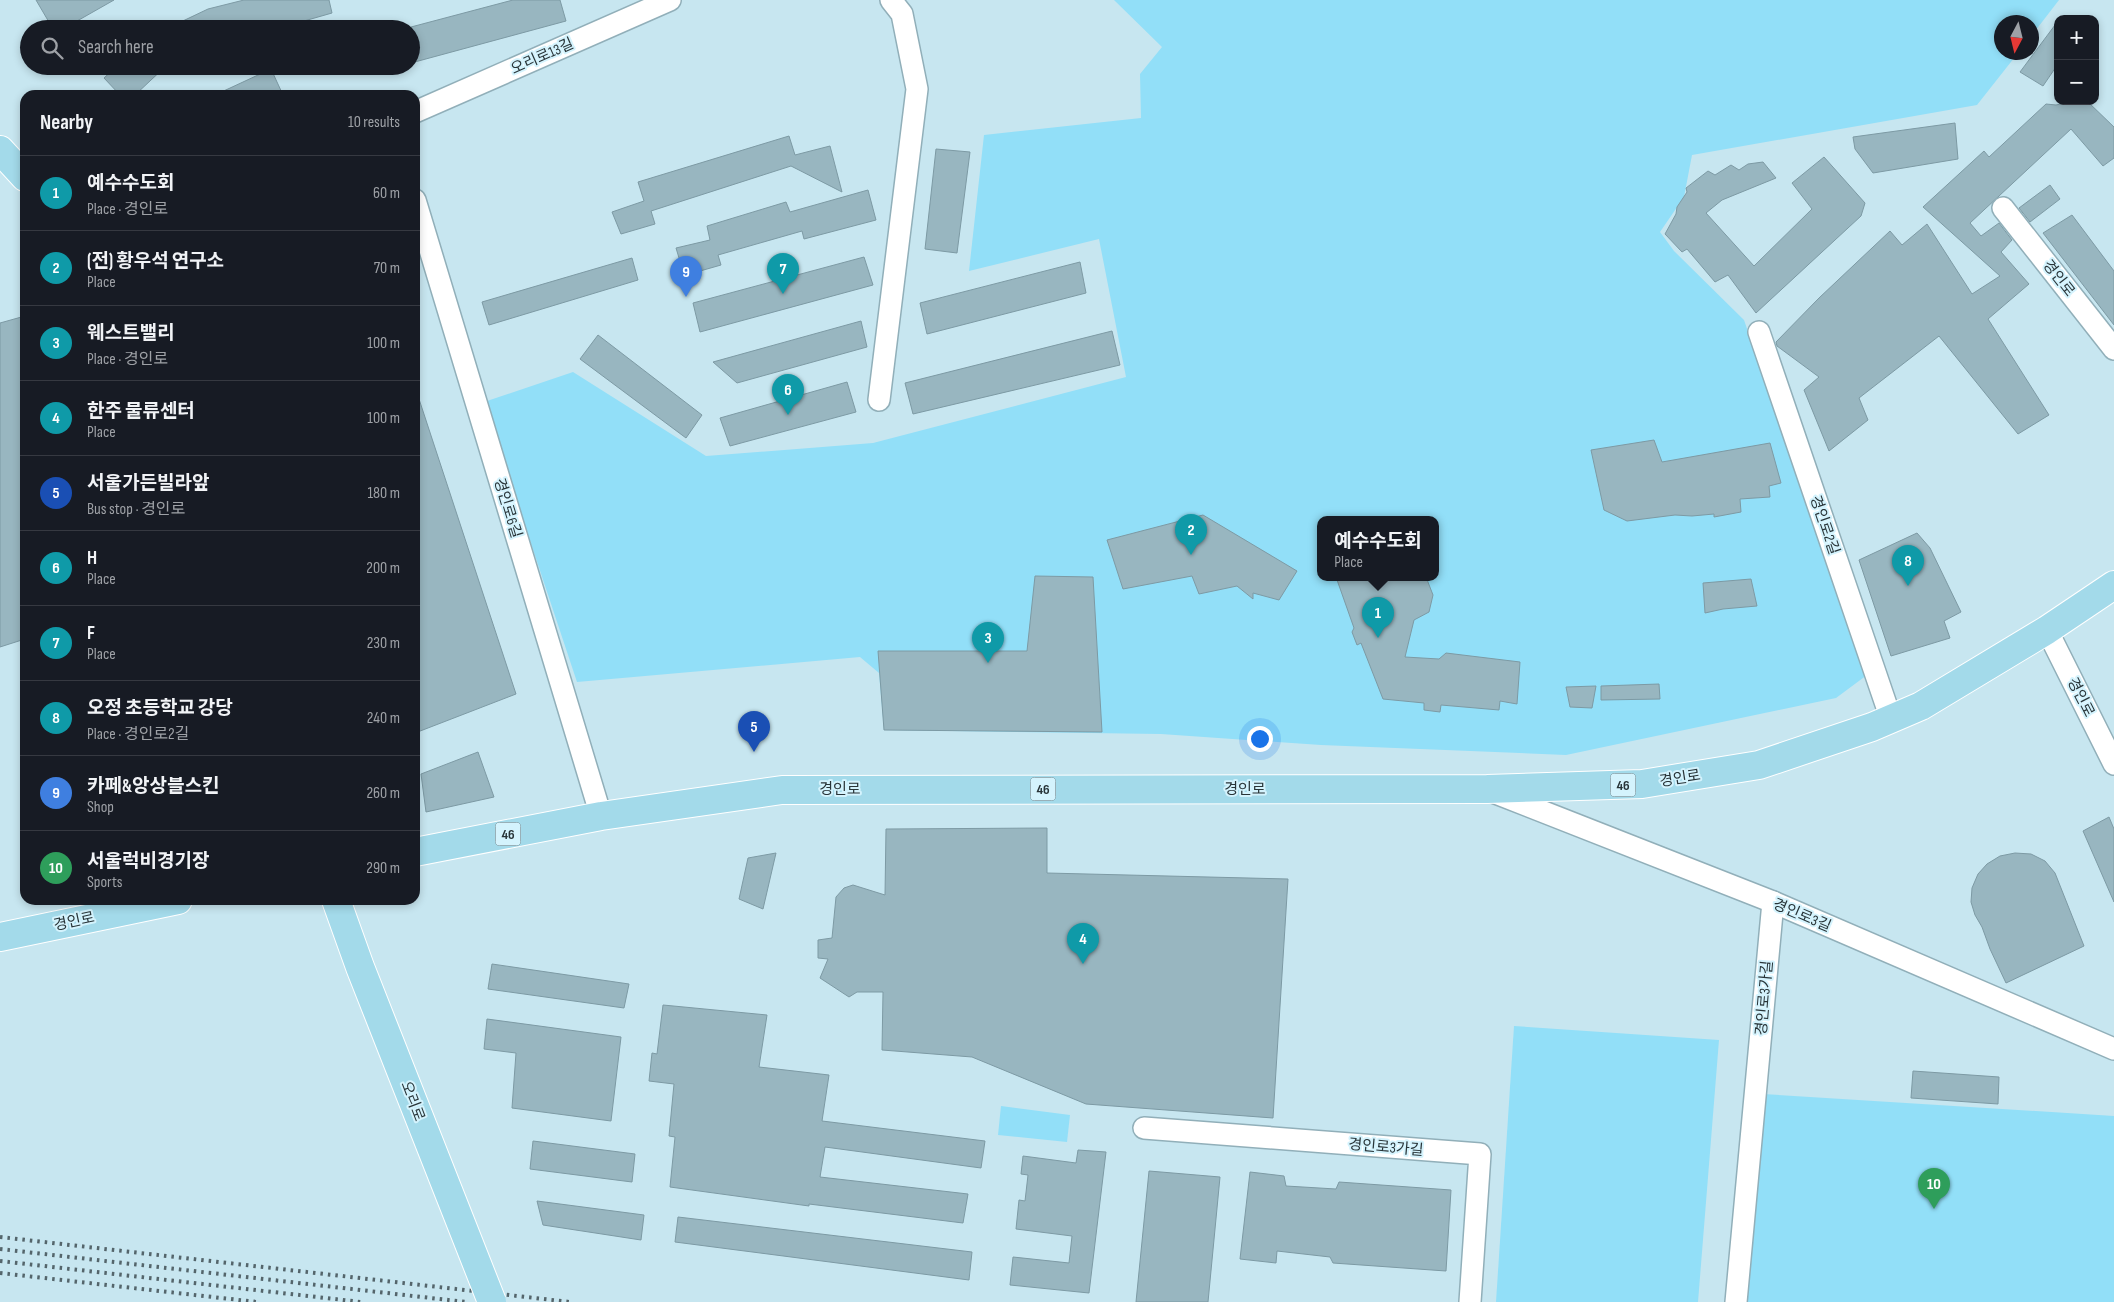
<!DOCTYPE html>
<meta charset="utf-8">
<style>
body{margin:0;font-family:"Sofia Sans Condensed","Noto Sans KR",sans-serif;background:#242831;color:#f1f3f6}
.controls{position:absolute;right:15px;top:15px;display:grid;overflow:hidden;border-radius:10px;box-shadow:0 2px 8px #0003}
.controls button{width:45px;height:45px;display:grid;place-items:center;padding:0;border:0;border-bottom:1px solid #363941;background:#171b24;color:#f1f3f6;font:25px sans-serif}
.compass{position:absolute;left:1994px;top:15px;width:45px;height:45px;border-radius:50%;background:#171b24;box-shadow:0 2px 8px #0003;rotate:187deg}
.you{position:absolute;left:1259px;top:738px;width:18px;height:18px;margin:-12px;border:4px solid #fff;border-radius:50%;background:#1a73e8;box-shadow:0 0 0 8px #1a73e833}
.badge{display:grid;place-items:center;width:32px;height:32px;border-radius:50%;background:#d798ac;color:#fff;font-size:16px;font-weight:700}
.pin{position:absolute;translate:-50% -41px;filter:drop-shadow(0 1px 2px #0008)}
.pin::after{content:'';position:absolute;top:26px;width:18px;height:15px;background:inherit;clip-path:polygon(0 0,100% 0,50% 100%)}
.popup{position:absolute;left:1317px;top:516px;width:122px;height:65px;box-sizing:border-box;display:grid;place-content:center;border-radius:10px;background:#171b24;filter:drop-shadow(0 1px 4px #0005);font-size:16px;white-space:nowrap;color:#9ea1a6}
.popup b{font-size:19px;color:#f1f3f6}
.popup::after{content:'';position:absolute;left:50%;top:100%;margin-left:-10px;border:10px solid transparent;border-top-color:#171b24}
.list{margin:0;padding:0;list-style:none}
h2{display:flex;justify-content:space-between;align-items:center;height:65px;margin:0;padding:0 20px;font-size:21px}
h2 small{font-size:16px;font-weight:400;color:#9ea1a6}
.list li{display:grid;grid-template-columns:32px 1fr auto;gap:15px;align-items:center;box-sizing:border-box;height:75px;padding:0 20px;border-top:1px solid #363941}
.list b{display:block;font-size:19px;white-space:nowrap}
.list p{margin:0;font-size:16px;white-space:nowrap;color:#9ea1a6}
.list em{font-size:16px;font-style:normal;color:#9ea1a6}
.icon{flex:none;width:28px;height:28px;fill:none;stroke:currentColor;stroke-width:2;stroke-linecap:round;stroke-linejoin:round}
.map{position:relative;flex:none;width:2114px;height:1302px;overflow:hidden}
.search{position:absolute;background:#171b24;box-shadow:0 2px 8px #0003;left:20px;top:20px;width:400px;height:55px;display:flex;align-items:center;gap:12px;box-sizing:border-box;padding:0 18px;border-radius:28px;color:#9ea1a6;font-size:19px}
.panel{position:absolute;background:#171b24;box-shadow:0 2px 8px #0003;left:20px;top:90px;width:400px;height:815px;border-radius:15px}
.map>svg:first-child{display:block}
</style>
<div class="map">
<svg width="2114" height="1302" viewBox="0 0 2114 1302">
<rect width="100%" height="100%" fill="#c7e6f0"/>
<g fill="#92dff8" fill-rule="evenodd">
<path d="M1114,0H2059L2032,35V22H2002V52L2018,53L1977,105L1692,155L1684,197L1660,232L1674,251L1744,320L1867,675L1836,698L1566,755L1321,745L1161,734L884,730L879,673L860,657L577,682L484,402L573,372L706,456L873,443L1126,377L1099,239L969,271L984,135L1141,118L1140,74L1162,47ZM1320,519H1436V577H1320Z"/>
<polygon points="1514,1026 1719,1040 1698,1302 1496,1302"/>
<polygon points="1763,1094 2114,1116 2114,1302 1747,1302"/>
<polygon points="1001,1106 1070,1115 1067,1142 998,1135"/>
</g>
<g fill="#98b6c0" stroke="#7d9aa4">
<polygon points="36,0 114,0 63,29 53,29"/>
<polygon points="244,0 329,0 332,13 276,29 166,29 208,9"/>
<polygon points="513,0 560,0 566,21 411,63 411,27"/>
<polygon points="2058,21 2058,64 2043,86 2020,72"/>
<polygon points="117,66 166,66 135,95 120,95 104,78"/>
<polygon points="271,69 283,95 215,95"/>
<polygon points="2074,101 2087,101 2114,127 2114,158 2103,166 2071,129 1970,223 1981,236 1999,223 2012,240 2001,252 2029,284 1988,319 2049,415 2018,434 1939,336 1859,398 1868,420 1829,451 1804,390 1819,377 1777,346 1776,342 1819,298 1890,231 1902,245 1927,224 1972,294 2000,276 1923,207 1984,151 1989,157 2046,104 2056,105"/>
<polygon points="1955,123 1958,159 1873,173 1855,149 1853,137"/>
<polygon points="789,136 795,155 830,146 842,192 791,166 651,211 655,224 621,234 612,212 644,201 638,182"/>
<polygon points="936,149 970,152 957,253 925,249"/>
<polygon points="1824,157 1865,203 1861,216 1756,313 1728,275 1715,282 1687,249 1682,252 1665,234 1676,214 1677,207 1687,192 1686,188 1708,171 1715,175 1731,165 1739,170 1748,164 1763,162 1776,178 1722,200 1706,213 1754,266 1812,209 1792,183"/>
<polygon points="2050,185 2060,199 2030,222 2019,208"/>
<polygon points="868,190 876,220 804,239 802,231 718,255 721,265 693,273 683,271 676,248 710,240 707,226 786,202 790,212"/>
<polygon points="2072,215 2114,271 2114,325 2043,233"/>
<polygon points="864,257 873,285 700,332 693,303"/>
<polygon points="632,258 638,280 489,325 482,302"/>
<polygon points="1080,262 1086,293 927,334 920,303"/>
<polygon points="25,316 25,639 0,647 0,323"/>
<polygon points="861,321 867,347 737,383 713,362"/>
<polygon points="1112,331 1120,365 913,414 905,383"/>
<polygon points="598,335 702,415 686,438 580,359"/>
<polygon points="847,382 856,412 730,446 720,418"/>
<polygon points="418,396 516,694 415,733 415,397"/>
<polygon points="1654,440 1662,462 1770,443 1781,483 1769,486 1770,497 1740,499 1741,512 1714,517 1714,514 1692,516 1675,515 1627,521 1604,510 1591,450"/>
<polygon points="1203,515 1297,571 1279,600 1253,593 1253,599 1237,586 1199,594 1192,576 1123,589 1107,540"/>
<polygon points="1917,533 1930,548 1961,612 1944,621 1950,638 1891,656 1859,560"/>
<polygon points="1035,576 1093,577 1102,732 884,730 878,651 1027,651"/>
<polygon points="1336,577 1426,577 1433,595 1429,612 1414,620 1405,657 1439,659 1446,653 1520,662 1517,704 1500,701 1499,710 1441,705 1440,712 1424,710 1424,703 1383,699 1361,643 1357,645 1352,632 1354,628"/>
<polygon points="1751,579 1757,606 1723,609 1705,613 1703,583"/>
<polygon points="1659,684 1660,699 1601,700 1601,686"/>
<polygon points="1596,686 1592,708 1570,707 1566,687"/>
<polygon points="478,752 494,797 426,812 421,774"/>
<polygon points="2109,817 2114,829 2114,902 2083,831"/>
<polygon points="1047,828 1047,873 1288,879 1273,1118 1086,1104 972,1057 882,1050 883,992 857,992 849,997 820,978 828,959 818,958 818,940 832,938 836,897 844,888 853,885 885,895 886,829"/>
<polygon points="776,853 763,909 739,899 748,858"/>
<polygon points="2015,853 2031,854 2045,861 2055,873 2084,946 2006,983 1990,949 1982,927 1975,915 1971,902 1972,888 1978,874 1987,864 2000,856"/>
<polygon points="492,964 629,984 624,1008 488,989"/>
<polygon points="663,1005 767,1015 759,1067 829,1075 822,1121 985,1141 981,1168 825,1147 820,1177 968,1194 963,1223 809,1204 809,1206 670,1187 675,1137 669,1136 674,1084 649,1081 652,1053 657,1054"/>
<polygon points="487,1019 621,1037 611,1121 512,1108 516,1053 484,1049"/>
<polygon points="1913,1071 1999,1077 1998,1104 1911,1098"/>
<polygon points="533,1141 635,1154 632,1182 530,1169"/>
<polygon points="1078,1150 1106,1152 1089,1293 1010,1285 1013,1257 1069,1263 1072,1236 1016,1229 1019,1200 1025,1201 1028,1175 1021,1174 1023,1156 1076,1163"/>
<polygon points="1149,1171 1220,1177 1208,1302 1136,1302"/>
<polygon points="1250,1172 1284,1176 1286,1186 1336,1189 1339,1182 1451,1190 1446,1271 1333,1263 1330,1257 1277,1251 1276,1263 1240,1259"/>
<polygon points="537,1201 644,1215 641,1240 543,1225"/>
<polygon points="678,1217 972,1252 969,1280 675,1242"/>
</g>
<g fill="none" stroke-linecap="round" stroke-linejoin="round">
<defs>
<g id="minor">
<polyline points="415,112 670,0"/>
<polyline points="415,200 601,816"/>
<polyline points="2003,208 2114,349"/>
<polyline points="1759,332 1891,719"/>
<polyline points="879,400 917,89 902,14 891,0"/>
<polyline points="2047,630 2114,764"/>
<polyline points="1493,792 1773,902 2114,1049"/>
<polyline points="1144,1128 1480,1154 1470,1302"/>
<polyline points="1736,1302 1773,902"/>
</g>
<g id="major">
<polyline points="0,150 25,177"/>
<polyline points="415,852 601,816 782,790 1487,789 1642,784 1759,765 1872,727 1921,706 2047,630 2114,585"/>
<polyline points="0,937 178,900"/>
</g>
</defs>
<use href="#minor" stroke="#91afb9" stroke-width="24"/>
<use href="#major" stroke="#fff" stroke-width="30"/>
<use href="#minor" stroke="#fff" stroke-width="21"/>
<use href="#major" stroke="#a3daea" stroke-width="28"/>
<g stroke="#54656b" stroke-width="4" stroke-dasharray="2.5 5" stroke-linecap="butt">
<polyline points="0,1237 570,1302"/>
<polyline points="0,1249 466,1302"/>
<polyline points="0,1261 361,1302"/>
<polyline points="0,1273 257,1302"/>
</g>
<defs>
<polyline id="major-bridge" points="336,900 360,967 492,1302"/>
</defs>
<use href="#major-bridge" stroke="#fff" stroke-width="30" stroke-linecap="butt"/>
<use href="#major-bridge" stroke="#a3daea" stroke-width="28"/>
</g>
<g text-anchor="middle" stroke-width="4" stroke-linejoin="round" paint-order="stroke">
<g fill="#d4f3fd" stroke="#5c6d73" stroke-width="1">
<rect x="1610.5" y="773.5" width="25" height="23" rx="4"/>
<rect x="1030.5" y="777.5" width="25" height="23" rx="4"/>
<rect x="495.5" y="822.5" width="25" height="23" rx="4"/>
</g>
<g font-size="14" font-weight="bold" fill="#283438">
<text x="1623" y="790">46</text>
<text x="1043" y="794">46</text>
<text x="508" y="839">46</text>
</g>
<g font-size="15" fill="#283438" stroke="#d4f3fd">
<text transform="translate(542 56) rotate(-24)" y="5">오리로13길</text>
<text transform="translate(2059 278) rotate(52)" y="5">경인로</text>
<text transform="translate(508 508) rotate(73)" y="5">경인로6길</text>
<text transform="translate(1825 525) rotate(71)" y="5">경인로2길</text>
<text transform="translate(2081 697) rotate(63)" y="5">경인로</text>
<text transform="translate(1680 778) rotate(-9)" y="5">경인로</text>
<text x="840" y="794">경인로</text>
<text x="1245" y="794">경인로</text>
<text transform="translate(1802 915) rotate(23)" y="5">경인로3길</text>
<text transform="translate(74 921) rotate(-12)" y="5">경인로</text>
<text transform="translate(1764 998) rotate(-85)" y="5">경인로3가길</text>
<text transform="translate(413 1101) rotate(69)" y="5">오리로</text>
<text transform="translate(1386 1147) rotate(5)" y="5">경인로3가길</text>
</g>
</g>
</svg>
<div class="controls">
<button>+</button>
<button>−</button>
</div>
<svg class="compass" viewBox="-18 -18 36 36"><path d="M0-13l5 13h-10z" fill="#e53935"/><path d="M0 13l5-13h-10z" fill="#9ea1a6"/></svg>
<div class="you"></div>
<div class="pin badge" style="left:1378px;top:638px;background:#0f9aa8">1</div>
<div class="popup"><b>예수수도회</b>Place</div>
<div class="pin badge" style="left:1191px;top:555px;background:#0f9aa8">2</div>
<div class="pin badge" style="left:988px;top:663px;background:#0f9aa8">3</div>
<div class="pin badge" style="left:1083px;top:964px;background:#0f9aa8">4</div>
<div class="pin badge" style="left:754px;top:752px;background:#1a4fb4">5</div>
<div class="pin badge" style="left:788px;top:415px;background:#0f9aa8">6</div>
<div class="pin badge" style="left:783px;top:294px;background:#0f9aa8">7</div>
<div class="pin badge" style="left:1908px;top:586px;background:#0f9aa8">8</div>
<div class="pin badge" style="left:686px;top:297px;background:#3f7fe0">9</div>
<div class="pin badge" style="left:1934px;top:1209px;background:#2e9e5b">10</div>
<div class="search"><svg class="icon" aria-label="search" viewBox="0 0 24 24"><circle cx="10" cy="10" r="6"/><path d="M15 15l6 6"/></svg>Search here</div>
<section class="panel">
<h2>Nearby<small>10 results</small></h2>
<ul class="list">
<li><span class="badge" style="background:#0f9aa8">1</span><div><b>예수수도회</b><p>Place · 경인로</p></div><em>60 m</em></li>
<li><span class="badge" style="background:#0f9aa8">2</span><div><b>(전) 황우석 연구소</b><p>Place</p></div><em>70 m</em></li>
<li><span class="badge" style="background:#0f9aa8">3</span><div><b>웨스트밸리</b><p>Place · 경인로</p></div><em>100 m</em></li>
<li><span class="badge" style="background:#0f9aa8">4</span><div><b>한주 물류센터</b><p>Place</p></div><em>100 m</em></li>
<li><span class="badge" style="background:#1a4fb4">5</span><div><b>서울가든빌라앞</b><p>Bus stop · 경인로</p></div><em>180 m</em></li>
<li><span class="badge" style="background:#0f9aa8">6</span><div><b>H</b><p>Place</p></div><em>200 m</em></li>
<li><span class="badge" style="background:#0f9aa8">7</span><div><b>F</b><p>Place</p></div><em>230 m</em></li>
<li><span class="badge" style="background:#0f9aa8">8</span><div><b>오정 초등학교 강당</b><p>Place · 경인로2길</p></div><em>240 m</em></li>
<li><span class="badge" style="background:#3f7fe0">9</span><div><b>카페&amp;앙상블스킨</b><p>Shop</p></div><em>260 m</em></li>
<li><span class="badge" style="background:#2e9e5b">10</span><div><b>서울럭비경기장</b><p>Sports</p></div><em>290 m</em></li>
</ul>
</section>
</div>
